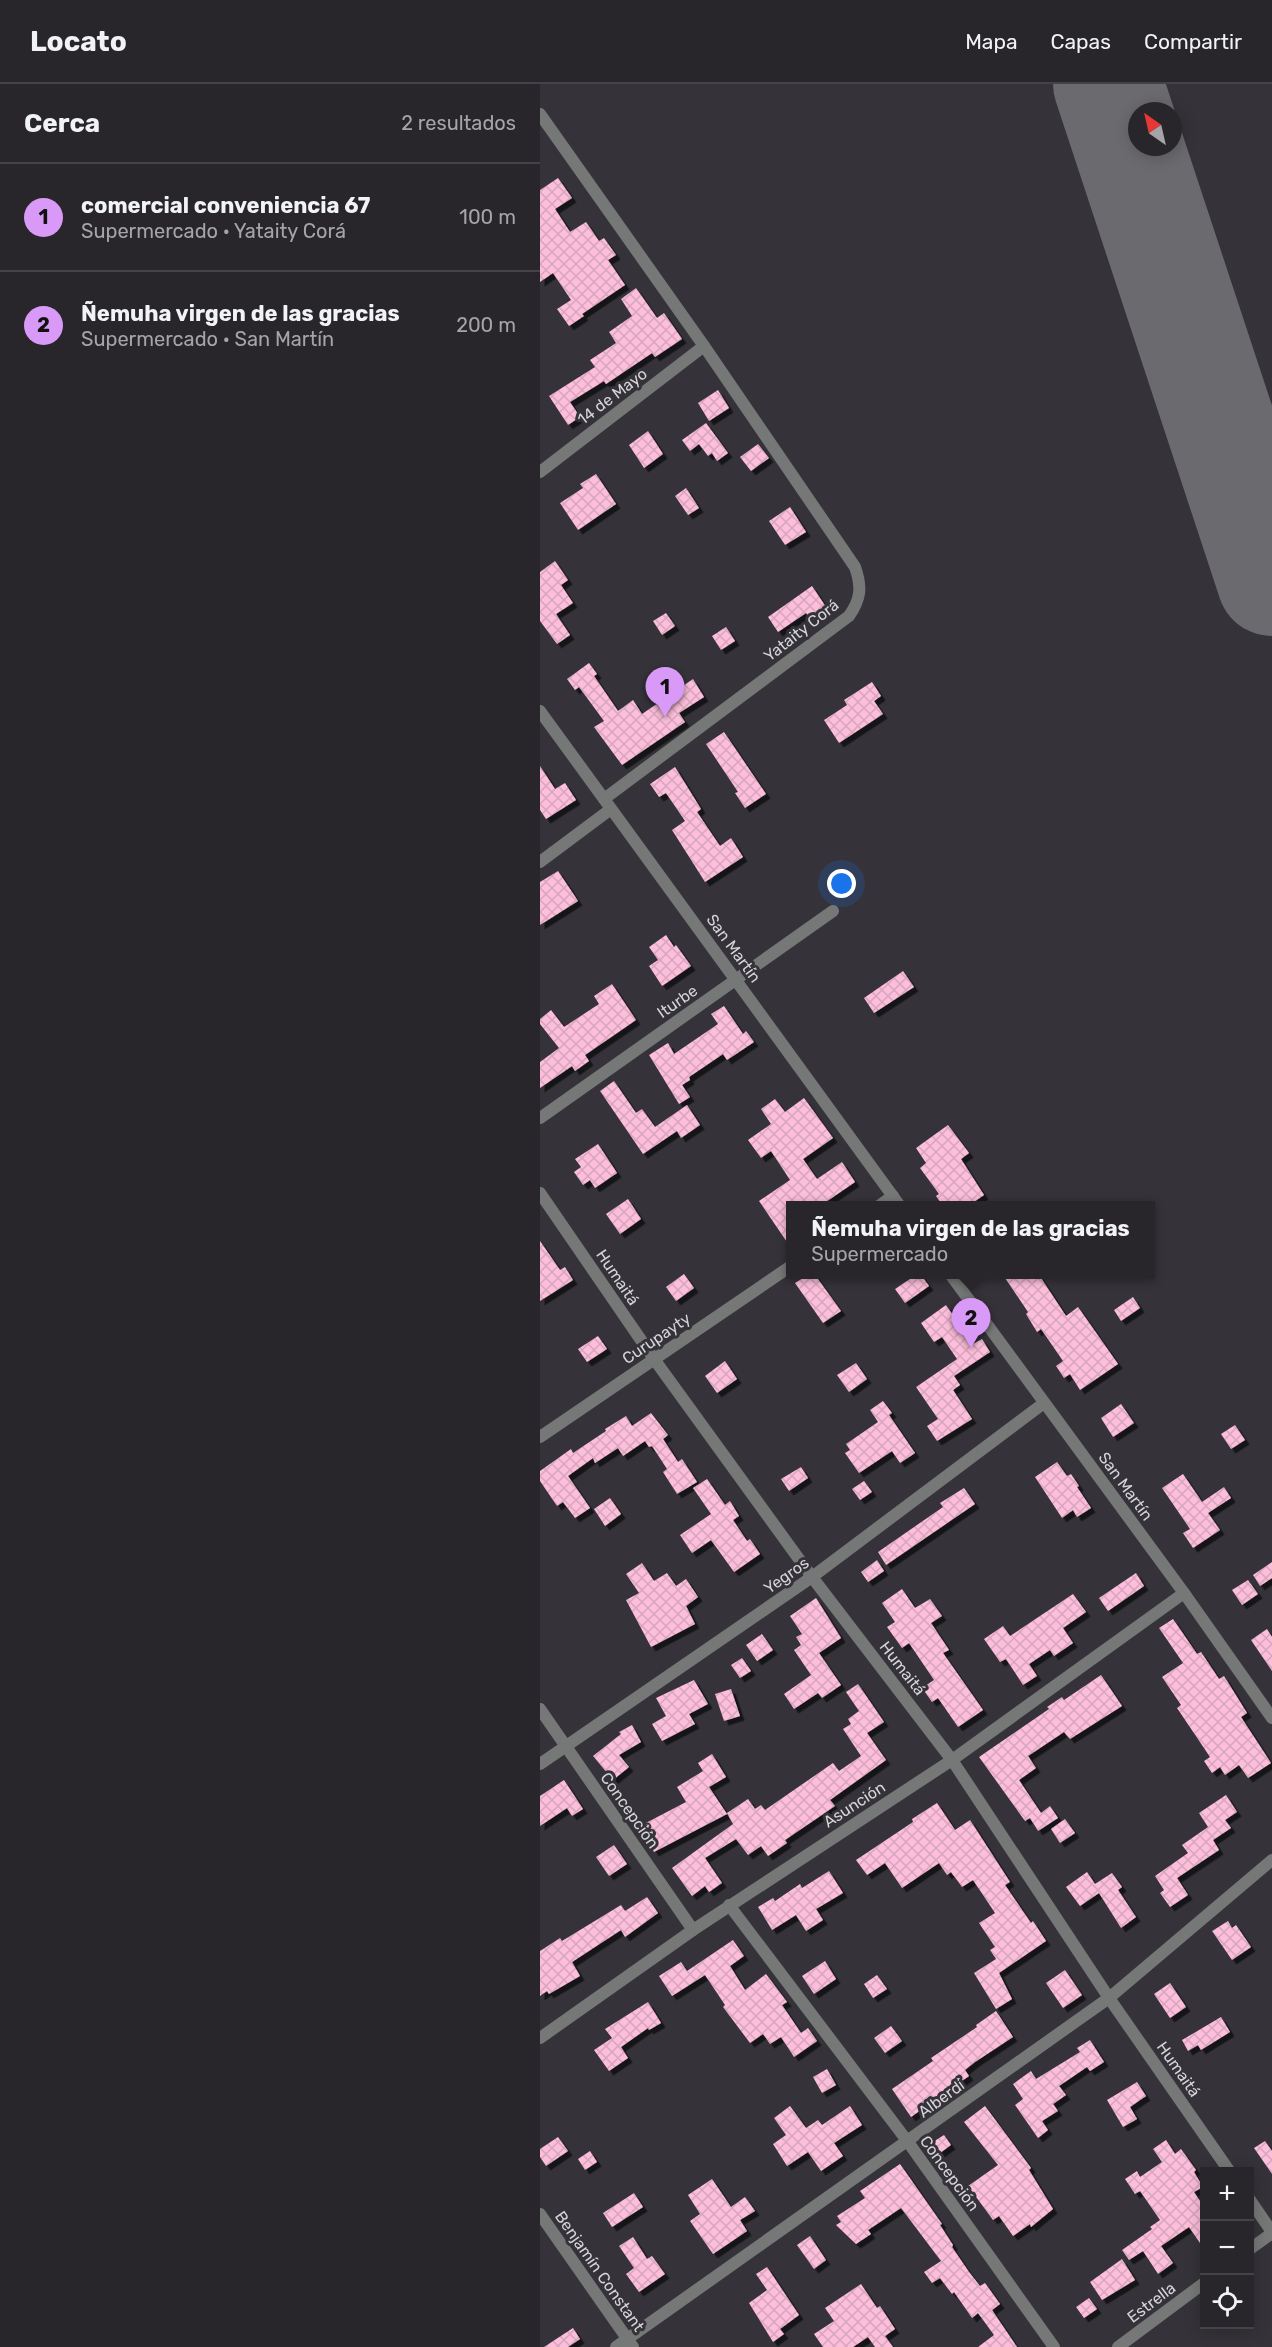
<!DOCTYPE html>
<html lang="es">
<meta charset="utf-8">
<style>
body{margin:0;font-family:Rubik,sans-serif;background:#343237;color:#f1f3f6}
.controls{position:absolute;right:18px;bottom:18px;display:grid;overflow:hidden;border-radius:0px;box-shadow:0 3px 15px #0003}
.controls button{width:54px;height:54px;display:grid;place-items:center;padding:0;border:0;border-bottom:2px solid #444347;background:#28262b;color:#f1f3f6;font:30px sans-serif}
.compass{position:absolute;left:588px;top:18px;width:54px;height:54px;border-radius:50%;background:#28262b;box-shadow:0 3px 15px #0003;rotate:326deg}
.you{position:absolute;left:302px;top:800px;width:21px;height:21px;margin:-15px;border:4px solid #fff;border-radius:50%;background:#1a73e8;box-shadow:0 0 0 9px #1a73e833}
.badge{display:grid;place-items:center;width:39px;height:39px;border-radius:50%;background:#d99af7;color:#111;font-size:20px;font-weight:700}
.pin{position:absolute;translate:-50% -50px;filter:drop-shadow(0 2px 3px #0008)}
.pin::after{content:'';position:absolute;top:32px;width:21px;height:18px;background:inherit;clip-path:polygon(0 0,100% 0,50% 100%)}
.popup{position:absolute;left:246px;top:1117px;width:369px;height:78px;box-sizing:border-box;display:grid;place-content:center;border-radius:0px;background:#28262b;filter:drop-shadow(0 2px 4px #0005);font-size:20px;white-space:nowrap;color:#a5a5a9}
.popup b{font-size:22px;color:#f1f3f6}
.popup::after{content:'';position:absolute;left:50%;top:100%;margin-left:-12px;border:12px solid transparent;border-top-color:#28262b}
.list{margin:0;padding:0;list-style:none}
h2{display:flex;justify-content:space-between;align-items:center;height:78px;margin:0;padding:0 24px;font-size:26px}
h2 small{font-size:20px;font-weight:400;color:#a5a5a9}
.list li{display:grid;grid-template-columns:39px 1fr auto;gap:18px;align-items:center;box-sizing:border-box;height:108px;padding:0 24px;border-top:2px solid #444347}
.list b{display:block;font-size:22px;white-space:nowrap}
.list p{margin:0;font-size:20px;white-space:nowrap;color:#a5a5a9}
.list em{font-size:20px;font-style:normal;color:#a5a5a9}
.icon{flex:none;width:33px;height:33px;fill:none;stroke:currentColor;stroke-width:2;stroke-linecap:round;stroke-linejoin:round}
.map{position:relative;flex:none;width:732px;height:2263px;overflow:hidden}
header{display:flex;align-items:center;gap:36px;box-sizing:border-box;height:84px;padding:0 30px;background:#28262b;border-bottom:2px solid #444347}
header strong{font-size:28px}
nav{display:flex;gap:33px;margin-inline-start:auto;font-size:21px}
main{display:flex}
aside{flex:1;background:#28262b}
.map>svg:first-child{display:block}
</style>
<header>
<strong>Locato</strong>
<nav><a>Mapa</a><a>Capas</a><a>Compartir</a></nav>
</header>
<main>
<aside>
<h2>Cerca<small>2 resultados</small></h2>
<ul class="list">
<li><span class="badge">1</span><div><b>comercial conveniencia 67</b><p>Supermercado · Yataity Corá</p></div><em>100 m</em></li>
<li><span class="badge">2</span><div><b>Ñemuha virgen de las gracias</b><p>Supermercado · San Martín</p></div><em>200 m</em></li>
</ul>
</aside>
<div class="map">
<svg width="732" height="2263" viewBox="0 0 732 2263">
<defs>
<pattern id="building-cross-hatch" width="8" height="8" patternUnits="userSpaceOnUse" patternTransform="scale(1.5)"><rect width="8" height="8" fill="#fdbedb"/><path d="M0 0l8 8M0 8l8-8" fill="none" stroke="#d7a5bc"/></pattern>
<filter id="shadow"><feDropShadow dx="4.5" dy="4.5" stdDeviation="0" flood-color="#0009"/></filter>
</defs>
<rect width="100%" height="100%" fill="#353339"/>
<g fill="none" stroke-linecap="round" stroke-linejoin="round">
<polyline stroke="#6b6a6e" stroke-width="110" points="568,0 732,497"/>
</g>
<g fill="url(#building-cross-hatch)" filter="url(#shadow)">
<polygon points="18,94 32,114 15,125 30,148 46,138 59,157 64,154 76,171 68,176 85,201 42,230 44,232 29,242 17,225 31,216 13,189 0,198 0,106"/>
<polygon points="96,204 117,234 124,229 142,255 115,273 112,269 66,300 64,297 30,318 40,333 28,341 9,312 55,283 50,276 76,259 69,248 92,232 81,215"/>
<polygon points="178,306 189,324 169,337 158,319"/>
<polygon points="166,339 188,369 177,377 172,369 168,372 159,360 150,367 142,356"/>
<polygon points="108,347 123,370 104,384 89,361"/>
<polygon points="218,360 229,374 211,387 200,373"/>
<polygon points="56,390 76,420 38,446 20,419 43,404 40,400"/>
<polygon points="146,404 159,424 148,431 135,412"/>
<polygon points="250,423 266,448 245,461 229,437"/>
<polygon points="15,477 28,496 21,501 33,519 16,530 30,551 17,560 0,537 0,488"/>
<polygon points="272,502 288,526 272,537 266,529 238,548 228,533"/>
<polygon points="126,529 135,542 122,551 113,537"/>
<polygon points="186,543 195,557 181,566 172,552"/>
<polygon points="49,579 57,590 54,592 78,627 93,616 102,630 153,595 164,613 139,629 145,638 82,681 54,643 64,637 39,603 35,606 27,595"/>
<polygon points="332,598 341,612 334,617 343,630 299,659 284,636 307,621 304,616"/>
<polygon points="184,648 226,710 205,724 195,709 198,708 166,660"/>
<polygon points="0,682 15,705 25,699 36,716 6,735 0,726"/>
<polygon points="135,683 161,725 157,728 180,762 191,754 203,773 165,798 132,746 145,737 126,709 119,713 110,700"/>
<polygon points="18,787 38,817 0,841 0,798"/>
<polygon points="126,851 134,863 136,861 151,882 122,902 109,882 118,876 109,863"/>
<polygon points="363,887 374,903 334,929 324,914"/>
<polygon points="72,900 96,936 45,971 49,977 35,987 32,982 0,1004 0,978 19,964 0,940 0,935 11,926 24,943 59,920 54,912"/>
<polygon points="184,922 203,950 206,947 214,958 187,976 183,970 149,993 150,996 142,1001 150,1013 139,1020 109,971 128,959 134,970 178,940 171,930"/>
<polygon points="74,997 96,1029 102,1025 115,1043 147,1021 160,1041 141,1054 137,1047 103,1070 60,1007"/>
<polygon points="264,1014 293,1054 263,1075 277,1095 302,1078 315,1098 280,1122 251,1122 251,1164 219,1117 250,1096 231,1067 221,1074 208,1056 231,1040 221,1025 235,1015 245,1028"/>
<polygon points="408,1041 429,1069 421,1075 444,1111 428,1122 403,1122 396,1112 399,1110 380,1084 386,1079 376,1064"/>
<polygon points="58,1060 77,1089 55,1104 50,1096 43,1101 34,1088 41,1083 35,1075"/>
<polygon points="88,1115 101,1135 80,1150 66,1130"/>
<polygon points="0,1157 20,1186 25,1183 33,1196 0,1217"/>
<polygon points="144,1190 154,1204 136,1217 126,1203"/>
<polygon points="268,1191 275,1191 301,1227 283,1239 255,1199"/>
<polygon points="376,1191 381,1191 389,1202 365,1219 355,1205"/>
<polygon points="463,1191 499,1191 526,1232 538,1223 578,1280 540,1306 530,1290 524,1294 516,1282 523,1277 501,1245 497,1248 486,1230 488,1228"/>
<polygon points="593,1213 600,1224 581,1237 574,1226"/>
<polygon points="406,1221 433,1260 442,1255 450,1268 414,1292 420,1301 413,1306 432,1335 397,1357 387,1342 398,1335 376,1303 417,1275 402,1253 394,1258 381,1239"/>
<polygon points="58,1252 67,1265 47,1278 38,1265"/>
<polygon points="185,1277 197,1295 177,1309 165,1292"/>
<polygon points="316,1279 327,1295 309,1308 297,1291"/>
<polygon points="343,1317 352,1329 349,1331 375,1369 360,1379 352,1367 319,1389 305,1369 310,1366 306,1360 338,1338 330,1326"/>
<polygon points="581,1320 594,1339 573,1353 561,1334"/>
<polygon points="111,1329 128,1351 123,1355 138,1378 142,1375 157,1398 137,1410 123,1388 127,1385 112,1362 109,1363 105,1357 83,1372 78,1364 55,1379 53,1374 28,1392 50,1424 35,1434 23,1418 17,1422 0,1397 0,1387 31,1365 33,1369 66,1347 65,1345 86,1332 92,1342"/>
<polygon points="695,1341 705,1356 691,1365 681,1350"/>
<polygon points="517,1378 527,1392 531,1390 539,1402 537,1403 551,1424 537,1433 533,1426 522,1434 495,1393"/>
<polygon points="261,1383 268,1394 249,1407 241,1395"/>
<polygon points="643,1390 662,1418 684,1403 691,1414 668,1429 680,1446 653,1464 643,1449 650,1445 622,1404"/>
<polygon points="167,1395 185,1421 190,1417 199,1432 193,1436 207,1457 210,1455 220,1470 194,1488 171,1456 152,1469 140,1451 171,1430 153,1404"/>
<polygon points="324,1397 332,1408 320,1416 312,1405"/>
<polygon points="424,1404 435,1420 346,1481 338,1468 403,1423 400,1419"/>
<polygon points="70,1414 81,1430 65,1442 54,1425"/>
<polygon points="337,1476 344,1487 328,1498 321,1488"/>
<polygon points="732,1478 732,1494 720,1502 713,1491"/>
<polygon points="102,1479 114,1497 127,1489 136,1502 146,1495 158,1513 146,1522 155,1540 111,1563 86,1516 99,1509 86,1490"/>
<polygon points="596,1489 604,1502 568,1527 559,1514"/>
<polygon points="708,1496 718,1510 702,1521 692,1506"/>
<polygon points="362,1505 375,1524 390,1515 402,1532 391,1539 409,1566 403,1569 443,1626 418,1643 398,1614 392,1618 382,1604 394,1596 369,1559 362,1564 347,1543 355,1538 342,1519"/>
<polygon points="533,1510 546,1528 523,1544 533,1559 514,1572 510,1566 489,1580 497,1592 483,1601 466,1575 460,1578 444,1555 463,1542 470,1552"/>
<polygon points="276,1514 301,1554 279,1569 301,1601 282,1614 278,1609 254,1625 244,1610 271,1591 254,1566 261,1561 256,1553 262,1550 250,1532"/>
<polygon points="633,1535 657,1570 661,1568 679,1595 684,1592 707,1629 701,1633 731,1679 708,1694 699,1681 685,1691 680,1683 672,1689 664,1677 670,1673 637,1624 641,1621 622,1593 643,1579 619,1544"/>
<polygon points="727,1545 732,1553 732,1587 711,1556"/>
<polygon points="222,1550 233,1566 217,1577 206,1561"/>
<polygon points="202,1574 211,1587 200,1594 191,1581"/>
<polygon points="561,1591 582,1622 530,1655 524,1648 488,1672 496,1684 479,1696 501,1729 510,1722 518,1734 498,1747 490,1734 485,1737 439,1673 509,1625 507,1623 522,1613 524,1616"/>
<polygon points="154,1596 168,1620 149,1630 155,1640 122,1657 112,1640 126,1632 116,1614"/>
<polygon points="318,1600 344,1638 327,1649 346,1676 290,1716 295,1722 245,1756 247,1759 228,1772 221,1762 208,1771 196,1755 165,1774 182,1799 169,1808 165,1802 152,1812 132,1784 193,1740 187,1729 208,1715 215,1725 221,1721 225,1726 293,1679 299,1687 321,1672 303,1645 311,1640 308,1635 319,1627 306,1608"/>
<polygon points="191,1605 200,1632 184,1637 175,1610"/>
<polygon points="92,1641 101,1658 79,1671 89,1683 73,1696 53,1672 81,1650 79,1648"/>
<polygon points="172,1670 186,1693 169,1703 187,1730 114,1768 100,1742 146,1718 137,1703 163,1687 158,1679"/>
<polygon points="24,1696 43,1725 32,1732 27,1724 0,1742 0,1712"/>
<polygon points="686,1711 697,1728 685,1736 691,1744 673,1756 679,1766 637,1794 648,1811 630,1823 620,1809 624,1806 615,1792 648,1769 642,1761 668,1743 659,1729"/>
<polygon points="397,1719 415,1746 430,1736 470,1798 465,1801 491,1839 493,1837 506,1857 459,1889 472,1915 456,1925 434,1889 456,1875 450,1866 455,1863 439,1839 455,1829 433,1796 422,1803 411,1788 407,1791 399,1779 362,1804 345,1779 327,1791 316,1776 373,1738 372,1735"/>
<polygon points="525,1735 535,1749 520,1759 511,1745"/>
<polygon points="74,1761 87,1780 69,1792 56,1773"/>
<polygon points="289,1787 303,1809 276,1825 283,1836 266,1847 256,1831 232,1846 218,1823 233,1814 235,1817 260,1800 262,1804"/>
<polygon points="547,1788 555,1800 572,1789 582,1803 578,1806 596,1833 581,1844 559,1809 540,1822 526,1803"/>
<polygon points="107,1813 118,1829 85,1853 81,1846 32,1878 40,1892 9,1910 7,1907 0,1912 0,1867 20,1854 22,1857 81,1821 85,1827"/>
<polygon points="688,1837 692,1844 696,1841 711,1863 692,1876 672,1847"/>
<polygon points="193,1856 204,1872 190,1882 205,1906 226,1890 247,1918 242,1921 261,1949 268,1944 277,1957 254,1973 241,1953 230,1960 223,1950 210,1959 183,1923 185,1921 165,1891 132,1912 119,1892 141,1878 147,1887"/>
<polygon points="285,1877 296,1895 274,1910 262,1892"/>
<polygon points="525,1886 542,1911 523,1924 506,1899"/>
<polygon points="337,1891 347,1905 333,1914 324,1900"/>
<polygon points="630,1899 646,1923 630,1934 614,1910"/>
<polygon points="108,1918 121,1939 109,1946 108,1944 81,1963 88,1974 69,1987 54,1966 72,1954 65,1945"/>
<polygon points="456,1927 473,1953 435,1978 425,1986 429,1992 371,2033 352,2005 393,1977 391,1974 437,1943 436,1941"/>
<polygon points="681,1933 690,1948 661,1966 658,1961 648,1967 642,1956"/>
<polygon points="351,1942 362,1957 345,1969 334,1954"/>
<polygon points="550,1956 564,1978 550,1987 547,1983 519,2002 526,2011 513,2020 518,2027 502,2037 508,2046 498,2054 475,2021 483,2015 473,2000 491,1987 496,1995 540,1968 537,1964"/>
<polygon points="287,1985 296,2001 282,2009 273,1993"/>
<polygon points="597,1998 606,2012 590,2023 597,2035 583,2043 567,2016"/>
<polygon points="250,2022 266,2044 278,2036 282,2041 310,2022 322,2041 294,2059 303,2072 281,2087 268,2068 247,2082 233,2060 246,2051 234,2034"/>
<polygon points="445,2022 491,2084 489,2086 513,2125 491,2143 490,2140 473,2152 459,2132 453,2136 428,2102 458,2081 424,2038"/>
<polygon points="404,2051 411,2061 400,2069 393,2058"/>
<polygon points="18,2053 28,2067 6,2082 0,2073 0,2065"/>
<polygon points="626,2056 635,2070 641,2065 656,2086 654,2088 663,2103 654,2108 664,2123 664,2165 649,2143 621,2162 633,2179 618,2190 603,2167 589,2176 582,2166 612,2145 610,2143 620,2136 600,2107 595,2110 585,2095 597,2087 600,2093 622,2078 613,2065"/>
<polygon points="725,2057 732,2067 732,2090 714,2064"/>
<polygon points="50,2067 57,2078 45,2086 38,2075"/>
<polygon points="360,2080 402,2140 400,2141 413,2161 412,2163 429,2188 440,2202 445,2199 460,2220 452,2226 477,2263 438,2263 454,2251 438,2229 432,2234 414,2208 412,2210 400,2194 392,2199 384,2188 401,2177 361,2124 328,2146 331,2150 316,2160 296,2141 301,2138 297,2132 325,2114 320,2107"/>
<polygon points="172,2095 191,2123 205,2113 215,2127 200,2136 207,2147 173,2170 150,2137 160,2130 148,2111"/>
<polygon points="94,2109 103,2123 72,2143 63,2129"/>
<polygon points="270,2152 286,2176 274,2185 257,2161"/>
<polygon points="93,2153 107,2175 112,2172 125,2190 99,2208 86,2190 94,2184 79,2162"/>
<polygon points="582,2175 595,2196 562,2216 550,2198"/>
<polygon points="227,2183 259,2231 240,2245 244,2250 233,2258 209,2219 227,2206 216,2190"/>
<polygon points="321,2200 337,2224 340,2222 355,2245 345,2252 353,2263 335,2263 328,2253 313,2263 283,2263 274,2250 294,2237 285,2224"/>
<polygon points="549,2214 557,2225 544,2234 536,2223"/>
<polygon points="33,2244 40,2255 28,2263 4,2263"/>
</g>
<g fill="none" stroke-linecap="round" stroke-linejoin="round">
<g stroke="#757876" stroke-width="12">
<path d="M0,30L164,262L315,483C322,503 321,515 309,532L64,715"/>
<polyline points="0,388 164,262"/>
<polyline points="0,627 360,1122"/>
<polyline points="0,778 71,725"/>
<polyline points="0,1034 293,827"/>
<polyline points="0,1109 114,1275 272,1493 412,1676 569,1914 690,2088"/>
<polyline points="339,1122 353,1112"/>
<polyline points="410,1190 644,1509 732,1634"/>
<polyline points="0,1353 251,1182"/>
<polyline points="0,1625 153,1846"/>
<polyline points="0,1680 272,1493 504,1319"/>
<polyline points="189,1821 368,2058 514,2263"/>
<polyline points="0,1954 153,1846 412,1676 644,1509"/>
<polyline points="710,2116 732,2148"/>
<polyline points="710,2165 732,2149"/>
<polyline points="76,2263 569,1914 732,1776"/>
<polyline points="578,2263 664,2199"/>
</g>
<polyline stroke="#757876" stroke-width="12" points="0,2130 93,2263"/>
</g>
<g text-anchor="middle" stroke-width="6" stroke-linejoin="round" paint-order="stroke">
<g font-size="16" fill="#d5d4d7" stroke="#353339">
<text transform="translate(72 312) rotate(-37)" y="6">14 de Mayo</text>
<text transform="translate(261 546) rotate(-38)" y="6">Yataity Corá</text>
<text transform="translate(194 864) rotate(54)" y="6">San Martín</text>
<text transform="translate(137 917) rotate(-35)" y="6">Iturbe</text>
<text transform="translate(78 1193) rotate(56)" y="6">Humaitá</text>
<text transform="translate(116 1254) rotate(-34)" y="6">Curupayty</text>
<text transform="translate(586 1402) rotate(54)" y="6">San Martín</text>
<text transform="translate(246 1491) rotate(-35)" y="6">Yegros</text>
<text transform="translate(363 1584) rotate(52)" y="6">Humaitá</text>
<text transform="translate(314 1720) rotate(-33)" y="6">Asunción</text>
<text transform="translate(90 1726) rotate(55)" y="6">Concepción</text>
<text transform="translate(639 1985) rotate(55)" y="6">Humaitá</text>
<text transform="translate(401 2014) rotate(-36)" y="6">Alberdí</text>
<text transform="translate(410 2089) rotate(54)" y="6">Concepción</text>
<text transform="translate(60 2187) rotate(55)" y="6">Benjamín Constant</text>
<text transform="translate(611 2218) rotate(-37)" y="6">Estrella</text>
</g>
</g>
</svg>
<div class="controls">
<button>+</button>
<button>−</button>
<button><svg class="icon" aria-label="locate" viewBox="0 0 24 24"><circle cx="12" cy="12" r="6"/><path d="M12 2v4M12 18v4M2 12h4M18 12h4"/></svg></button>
</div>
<svg class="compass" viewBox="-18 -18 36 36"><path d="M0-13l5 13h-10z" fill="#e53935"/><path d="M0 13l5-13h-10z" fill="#a5a5a9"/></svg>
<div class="you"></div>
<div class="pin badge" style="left:125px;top:633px">1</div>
<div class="pin badge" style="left:431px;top:1264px">2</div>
<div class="popup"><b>Ñemuha virgen de las gracias</b>Supermercado</div>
</div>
</main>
